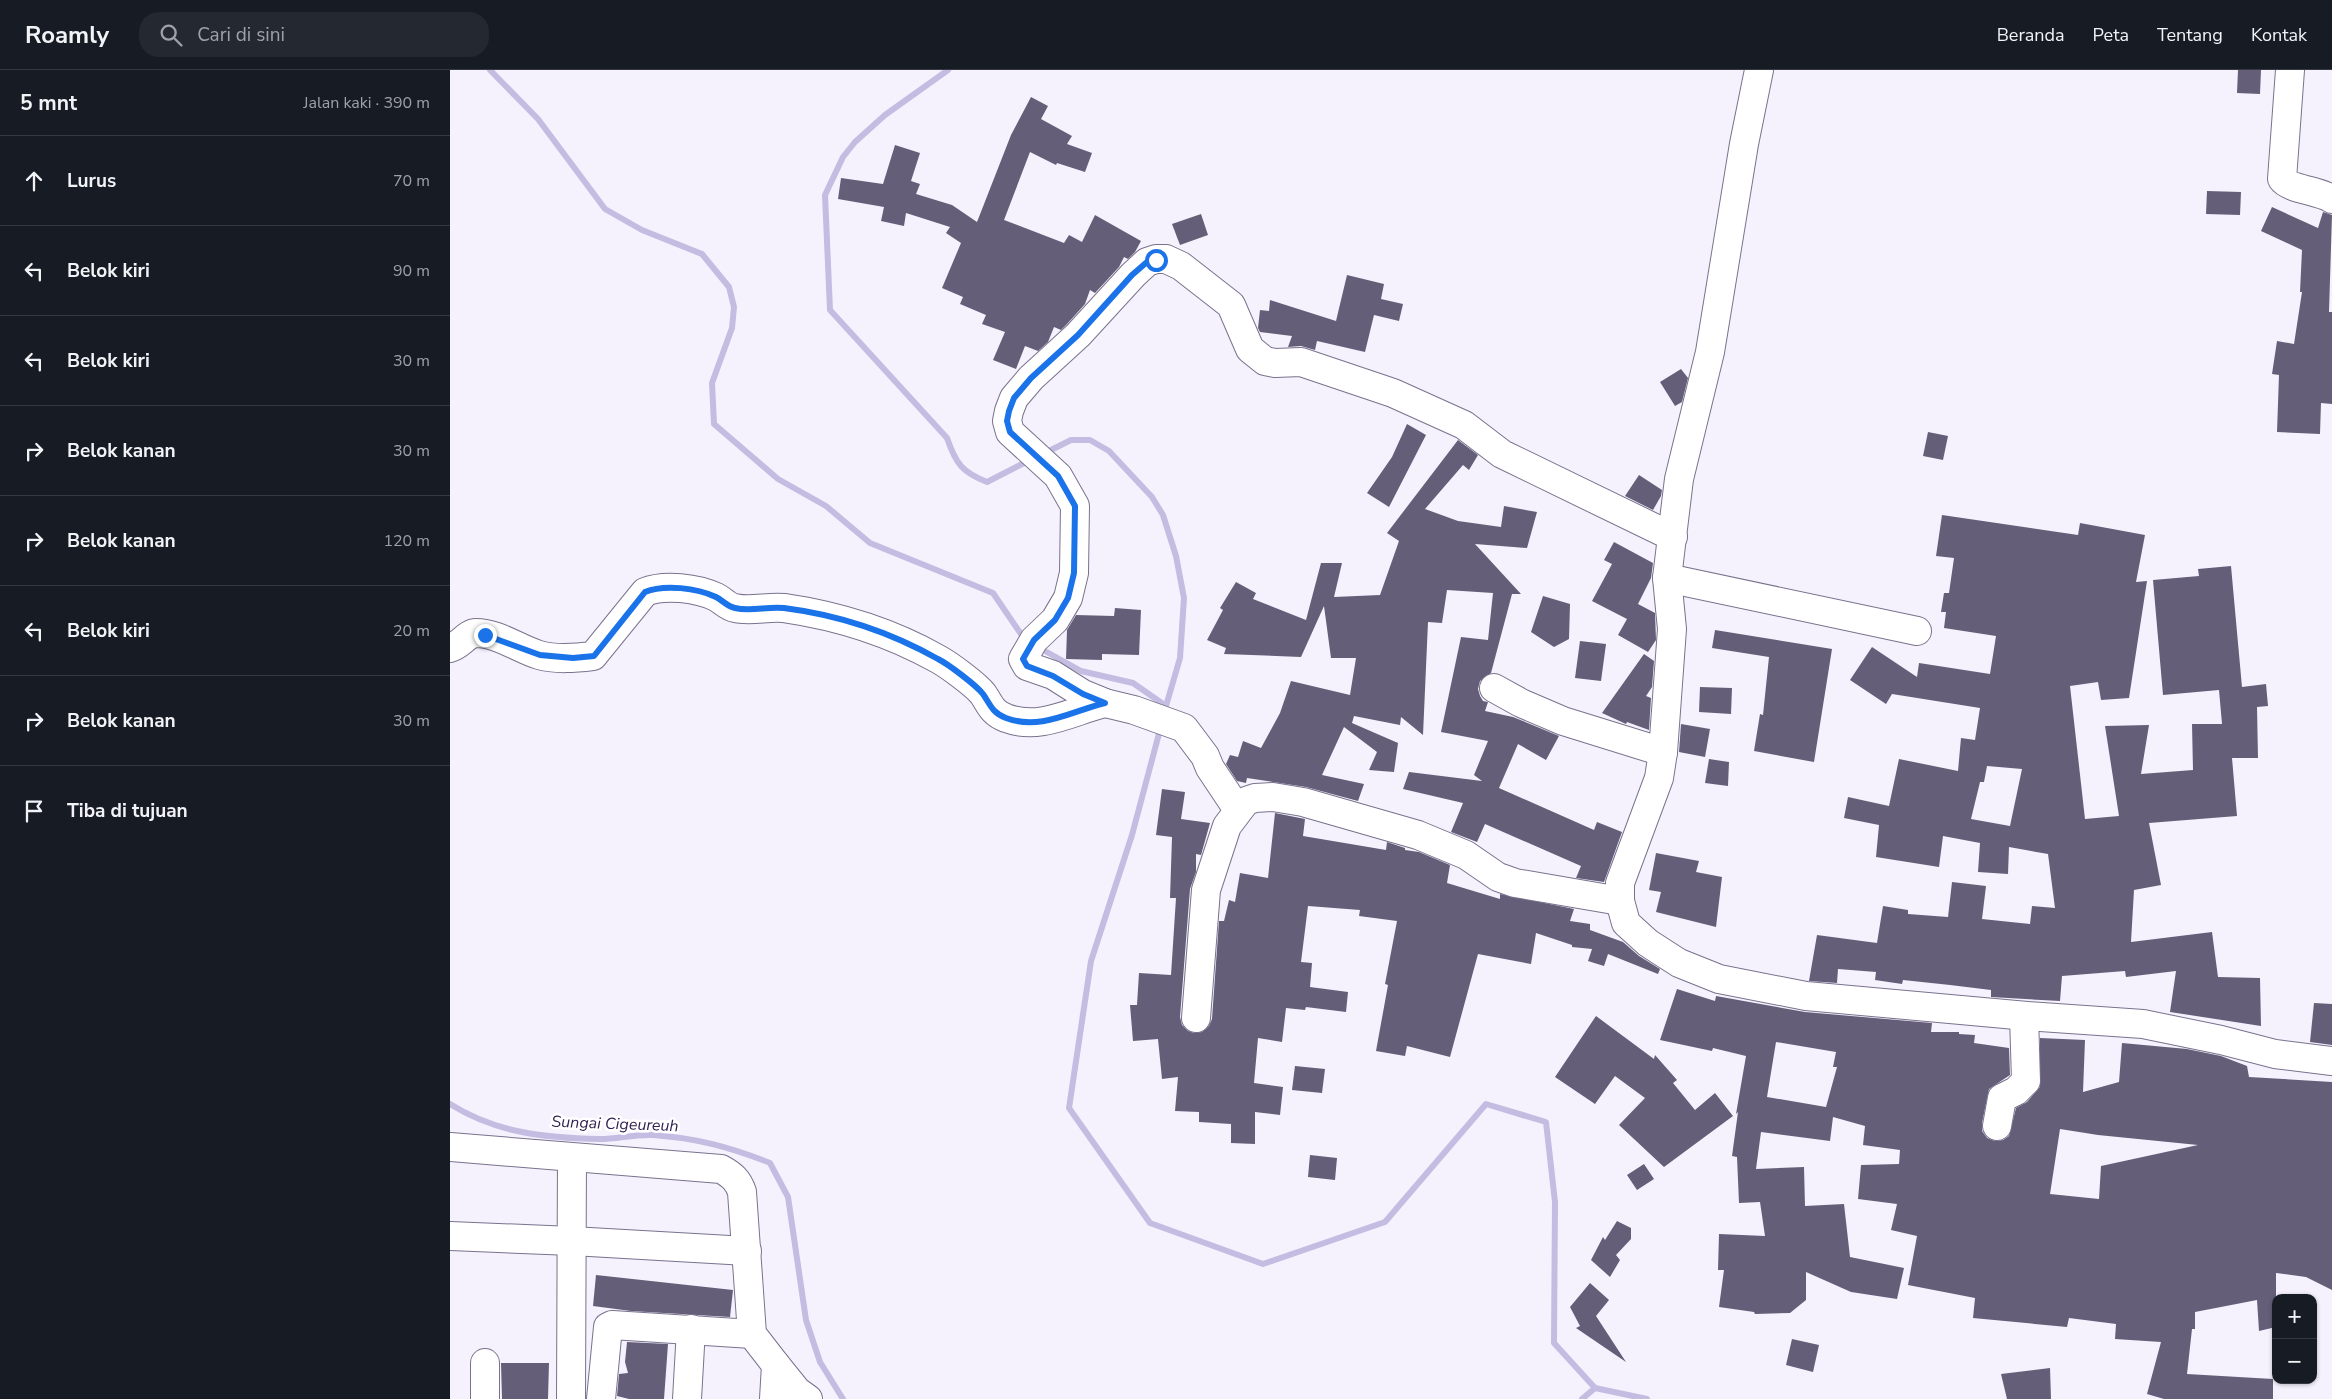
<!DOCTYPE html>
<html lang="id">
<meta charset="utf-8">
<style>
body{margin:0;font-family:"Nunito Sans",sans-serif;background:#242831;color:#f1f3f6}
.controls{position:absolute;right:15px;bottom:15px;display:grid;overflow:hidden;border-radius:10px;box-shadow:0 1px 4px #0004}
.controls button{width:45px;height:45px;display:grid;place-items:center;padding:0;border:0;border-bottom:1px solid #363941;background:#171b24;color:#f1f3f6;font:25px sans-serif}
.stop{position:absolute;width:15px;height:15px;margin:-11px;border:4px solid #1a73e8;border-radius:50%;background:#fff}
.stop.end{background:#1a73e8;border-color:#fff;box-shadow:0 1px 5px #0008}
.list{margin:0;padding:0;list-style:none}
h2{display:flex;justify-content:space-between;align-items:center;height:65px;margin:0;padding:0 20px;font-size:21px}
h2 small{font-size:16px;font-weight:400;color:#9ea1a6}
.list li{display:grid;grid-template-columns:32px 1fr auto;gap:15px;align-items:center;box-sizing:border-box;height:90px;padding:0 20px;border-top:1px solid #363941}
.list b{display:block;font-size:19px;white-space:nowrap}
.list em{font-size:16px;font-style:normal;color:#9ea1a6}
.icon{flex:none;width:28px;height:28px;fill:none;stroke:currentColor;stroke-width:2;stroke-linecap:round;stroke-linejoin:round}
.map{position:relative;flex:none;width:1882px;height:1329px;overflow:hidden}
header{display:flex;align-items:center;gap:30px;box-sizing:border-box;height:70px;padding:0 25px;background:#171b24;border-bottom:1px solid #363941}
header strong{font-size:24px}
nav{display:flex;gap:28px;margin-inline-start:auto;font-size:18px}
.search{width:350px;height:45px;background:#242831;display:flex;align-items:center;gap:12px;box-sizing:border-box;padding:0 18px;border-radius:20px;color:#9ea1a6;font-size:19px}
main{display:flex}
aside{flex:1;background:#171b24}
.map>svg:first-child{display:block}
</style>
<header>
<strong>Roamly</strong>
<div class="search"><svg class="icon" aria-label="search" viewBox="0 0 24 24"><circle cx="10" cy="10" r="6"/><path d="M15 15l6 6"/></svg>Cari di sini</div>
<nav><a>Beranda</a><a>Peta</a><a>Tentang</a><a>Kontak</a></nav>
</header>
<main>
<aside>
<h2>5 mnt<small>Jalan kaki · 390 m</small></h2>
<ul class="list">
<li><svg class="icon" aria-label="ahead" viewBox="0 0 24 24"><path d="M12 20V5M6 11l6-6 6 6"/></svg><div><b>Lurus</b></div><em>70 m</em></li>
<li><svg class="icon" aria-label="left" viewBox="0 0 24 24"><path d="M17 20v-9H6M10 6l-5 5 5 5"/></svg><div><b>Belok kiri</b></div><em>90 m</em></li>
<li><svg class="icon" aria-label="left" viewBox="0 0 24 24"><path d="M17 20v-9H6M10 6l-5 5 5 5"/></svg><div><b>Belok kiri</b></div><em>30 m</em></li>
<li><svg class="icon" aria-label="right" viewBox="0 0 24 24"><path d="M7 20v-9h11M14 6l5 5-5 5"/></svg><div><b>Belok kanan</b></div><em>30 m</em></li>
<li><svg class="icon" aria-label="right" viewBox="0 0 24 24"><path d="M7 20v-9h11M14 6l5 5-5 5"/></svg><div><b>Belok kanan</b></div><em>120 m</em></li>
<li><svg class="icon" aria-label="left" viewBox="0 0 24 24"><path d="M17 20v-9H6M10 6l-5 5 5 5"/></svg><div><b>Belok kiri</b></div><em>20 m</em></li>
<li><svg class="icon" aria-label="right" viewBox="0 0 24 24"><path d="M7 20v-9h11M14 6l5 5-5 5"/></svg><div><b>Belok kanan</b></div><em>30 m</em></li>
<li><svg class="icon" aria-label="arrive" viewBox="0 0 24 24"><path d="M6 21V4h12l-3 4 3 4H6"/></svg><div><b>Tiba di tujuan</b></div></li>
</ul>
</aside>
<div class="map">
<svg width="1882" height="1329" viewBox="0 0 1882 1329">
<rect width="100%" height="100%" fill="#f5f2fe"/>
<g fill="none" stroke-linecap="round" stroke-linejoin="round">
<g stroke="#c5bce2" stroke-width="6">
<polyline points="40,0 88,49 155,139 192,160 252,184 279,217 284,237 282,258 262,313 264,354 328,409 376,436 420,473 543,523 575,570"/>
<path d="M498,0L435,45L405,72L393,87L375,125L380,240L497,368C506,394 512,402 537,412L580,390"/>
<polyline points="593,384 621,370 640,370 659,381 702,427 713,445 726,486 734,528 730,588 716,636"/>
<polyline points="586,576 631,601 683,613 716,636 714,644"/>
<polyline points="711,656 682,765 641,891 619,1038 700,1153 813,1194 935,1152 1036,1034 1096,1052 1105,1132 1104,1273 1145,1318 1197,1329"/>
<path d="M0,1034C46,1063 96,1068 150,1069C167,1069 185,1064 203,1065C246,1068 280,1077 320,1093L338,1127L356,1250L370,1292L393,1329"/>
<polyline points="1132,1329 1145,1318"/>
</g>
</g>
<g fill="#655e78" fill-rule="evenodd">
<polygon points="1788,0 1811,0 1810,24 1787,23"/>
<polygon points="581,27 598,36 591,49 622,66 617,74 642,83 635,102 607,93 606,95 580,82 554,150 614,173 619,165 632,172 645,145 691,171 685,182 678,189 674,187 669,197 645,223 640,220 635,234 617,254 611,260 604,257 598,272 588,281 575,276 566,299 543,290 555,262 532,254 536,245 510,234 513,227 492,218 511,173 496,163 500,157 456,143 454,156 431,151 434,137 388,129 391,108 433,114 445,75 470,83 461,111 470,114 466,124 502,135 527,152 561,65"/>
<polygon points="1757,121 1791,122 1790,145 1756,144"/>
<polygon points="1822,137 1868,158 1873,142 1882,145 1879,242 1882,242 1882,334 1871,333 1870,364 1827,362 1829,305 1822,304 1827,271 1844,274 1852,222 1850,222 1852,180 1811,161"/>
<polygon points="751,144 758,165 730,175 722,154"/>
<polygon points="897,205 934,214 931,229 953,234 949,251 924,245 915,282 867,271 865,280 851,276 838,277 842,266 810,262 808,258 810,240 819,241 820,230 886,251"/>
<polygon points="1231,299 1238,308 1232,332 1225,336 1210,312"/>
<polygon points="957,354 976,365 939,437 917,423 942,387"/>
<polygon points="1478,362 1498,366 1493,390 1473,386"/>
<polygon points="1008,370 1028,385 1019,400 1013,395 975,439 1008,451 1051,457 1054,436 1087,442 1077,478 1025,474 1071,524 1062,524 1041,603 1030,611 1028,619 1030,626 1033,631 1038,632 1035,641 1063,647 1109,666 1096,690 1068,674 1049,718 1144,760 1147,752 1172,762 1154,812 1126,808 1131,796 1035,754 1027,772 1001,762 1013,733 953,719 959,702 1032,711 1024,705 1038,671 991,662 1011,567 1038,570 1043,523 997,520 992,553 978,552 973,665 951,647 950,655 904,646 902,653 948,673 944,702 919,700 927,682 894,657 872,705 914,714 908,731 856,717 797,708 796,713 787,711 776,694 780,685 788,687 793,671 811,678 830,643 841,611 900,625 906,588 881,588 874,536 851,587 774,584 776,578 757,570 773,540 770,538 786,512 806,523 803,529 856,550 871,493 892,493 884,527 930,525 949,471 937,463"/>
<polygon points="1189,405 1212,420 1211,426 1203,440 1175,426"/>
<path d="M1492,445L1628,465L1630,453L1695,465L1686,512L1697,511L1679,628L1651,630L1648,612L1620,616L1635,749L1669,746L1655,656L1699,655L1691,704L1743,700L1742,654H1772L1769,620L1713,625L1703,510L1749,506L1748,499L1781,496L1792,617L1816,614L1818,636L1807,637L1808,688H1782L1787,746L1699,753L1711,815L1684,820L1681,872L1762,862L1768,907L1810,908L1811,956L1720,942L1726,901L1676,907L1675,901L1612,906L1610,931L1541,927V920L1500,915L1453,910L1452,914L1425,910L1426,902L1388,899L1387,913L1359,911L1367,865L1427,873L1433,836L1458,840V844L1498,847L1502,812L1536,816L1532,849L1580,854L1582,836L1605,838L1598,784L1559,777L1558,804L1528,802L1530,773L1493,766L1489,797L1426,787L1429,755L1394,748L1398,727L1439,736L1449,689L1508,701L1511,668L1525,670L1530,638L1442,624L1436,634L1400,610L1422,577L1467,607L1469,593L1540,604L1546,566L1494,558L1496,542H1491L1494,523H1499L1504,488L1486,486ZM1537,696L1572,699L1560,756L1521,749L1530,712H1534Z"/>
<polygon points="1164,472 1203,493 1201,508 1188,534 1205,543 1206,570 1198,582 1168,565 1177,549 1142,531 1162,494 1154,490"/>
<polygon points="1093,526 1120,534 1119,569 1104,577 1081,562"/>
<polygon points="665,538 691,540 689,585 652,584 652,590 616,589 617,560 626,545 664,546"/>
<polygon points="1265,560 1382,579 1364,692 1304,681 1310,644 1313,645 1319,587 1262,578"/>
<polygon points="1130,571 1156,574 1151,611 1125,608"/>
<polygon points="1194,584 1204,591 1202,617 1196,626 1201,628 1199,660 1177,652 1176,654 1152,643"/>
<polygon points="1250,617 1282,618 1281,644 1249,642"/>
<polygon points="1231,654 1260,659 1255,687 1229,682"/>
<polygon points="1259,689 1279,692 1278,716 1255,713"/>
<polygon points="712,719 735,722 731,749 760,753 751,785 746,784 746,802 740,819 730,947 732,955 738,961 744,963 752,962 759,956 762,949 769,851 774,851 779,830 785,832 790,803 818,808 825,743 855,749 853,766 936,780 937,772 955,778 955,780 969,782 1000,795 997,813 1050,829 1050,824 1124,839 1120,851 1140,854 1140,860 1173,872 1189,886 1210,899 1208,904 1158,884 1154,896 1138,891 1142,879 1122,877 1122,875 1086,863 1081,894 1028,884 1000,987 957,976 955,986 926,981 938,915 935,914 947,851 909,846 910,840 858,836 851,892 862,893 860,917 898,922 896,942 856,937 855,940 836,938 832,972 808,968 804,1013 833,1017 830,1045 805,1042 805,1074 781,1073 781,1054 749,1052 749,1042 725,1041 728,1007 712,1009 708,969 683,971 680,935 687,935 689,903 721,905 726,828 720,828 722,767 706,765"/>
<polygon points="1206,783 1249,791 1246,802 1272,807 1266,857 1206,842 1211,822 1199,820"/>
<path d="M1227,919L1265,931L1266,926L1355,942L1482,953L1481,962H1509V964L1525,965L1524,973L1559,978L1560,1005L1539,1019L1532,1053V1061L1537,1068L1545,1071L1553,1070L1559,1066L1566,1038L1577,1032L1590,1017V968L1635,970L1633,1022L1669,1012L1672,973L1737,979L1771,986L1797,996L1799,1007L1882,1012V1220L1856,1207L1826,1203V1257L1809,1261L1807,1230L1745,1242V1259H1742L1737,1304L1823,1309V1329H1714L1697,1324L1711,1272L1665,1269L1666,1254L1619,1248L1617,1257L1523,1248L1525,1228L1458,1215L1467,1166L1441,1160L1447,1134L1408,1129L1411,1095L1449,1094L1450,1080L1413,1075L1415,1056L1383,1047L1380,1071L1311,1062L1306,1099L1354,1097L1355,1136L1394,1134L1400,1187L1454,1198L1447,1229L1401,1222L1356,1202V1230L1340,1243L1305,1244L1304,1242L1269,1237L1274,1200H1268L1269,1164L1315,1166L1310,1132L1289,1133L1287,1087L1282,1086L1288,1042L1286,1044L1296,986L1263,978L1262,981L1210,970ZM1326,972L1386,982L1383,997H1387L1376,1037L1317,1027ZM1610,1059L1648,1065L1748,1075L1651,1096L1649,1129L1600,1124Z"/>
<polygon points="1864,933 1882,934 1882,975 1860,972"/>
<polygon points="1146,946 1204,989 1205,985 1227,1010 1223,1013 1245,1040 1265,1023 1283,1046 1214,1097 1169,1055 1195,1028 1165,1006 1145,1034 1105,1007"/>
<polygon points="845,996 875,999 872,1023 842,1020"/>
<polygon points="860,1085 887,1088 885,1110 858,1107"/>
<polygon points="1194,1094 1204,1109 1187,1120 1177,1105"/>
<polygon points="1167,1151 1181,1158 1181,1169 1166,1185 1170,1190 1160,1207 1141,1190 1153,1167 1155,1170"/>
<polygon points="146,1205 283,1220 280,1247 181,1241 143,1236"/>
<polygon points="1140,1213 1159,1230 1146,1246 1176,1292 1126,1258 1130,1256 1120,1237"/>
<polygon points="1342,1269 1369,1275 1363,1302 1336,1295"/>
<polygon points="177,1272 218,1274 214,1329 179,1329 167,1326 169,1304 178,1303 175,1292"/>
<polygon points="51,1293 99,1293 98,1329 52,1329"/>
<polygon points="1600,1298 1601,1329 1557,1329 1551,1304"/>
</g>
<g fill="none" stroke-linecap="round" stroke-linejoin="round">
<defs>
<g id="minor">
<polyline points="1309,0 1294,74 1260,282 1229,409 1217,508 1222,559 1213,682 1209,708 1170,813 1170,831 1176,853 1198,873 1229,893 1269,909 1356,926 1577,946 1693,954 1771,970 1825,984 1882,991"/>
<path d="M1840,0L1832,109C1839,119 1870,121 1882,129"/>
<polyline points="1217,508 1467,561"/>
<path d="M0,578C10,576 17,563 26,563C48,563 69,579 89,585C106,590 126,588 143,586L195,522C214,514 247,518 266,527C272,530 278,537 285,538C301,542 318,536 334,538C389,546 440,562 488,589C499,595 526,615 533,624C540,634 542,643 556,648C590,661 622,641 655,633"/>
<polyline points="1044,618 1071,633 1113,651 1213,682"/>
<polyline points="788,740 760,698 755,686 734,658 684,640 655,633 633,624 603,605 577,596 573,589 584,570 605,550 618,528 624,503 625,436 608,406 560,362 557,351 559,341 564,328 581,308 628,265 683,205 697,192 706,189 716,189 731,196 781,235 800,279 815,291 825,293 851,292 943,323 1014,355 1052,384 1223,467"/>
<polyline points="746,948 756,820 777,756 796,731 805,728 823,727 853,732 968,765 1016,785 1048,807 1065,813 1170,831"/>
<polyline points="1547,1056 1552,1028 1566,1021 1576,1011 1574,946"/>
<path d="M0,1077L271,1099C282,1105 288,1110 292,1122L302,1264L326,1295L324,1329"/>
<polyline points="0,1166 122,1171 297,1181"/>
<polyline points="326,1295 347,1321 358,1329"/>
<polyline points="35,1329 35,1293"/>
<polyline points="121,1329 122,1088"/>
<polyline points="151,1329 158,1257 162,1255 302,1264"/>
<polyline points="237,1329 241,1259"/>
</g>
</defs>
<use href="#minor" stroke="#79728d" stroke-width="30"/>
<use href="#minor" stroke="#fff" stroke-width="28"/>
</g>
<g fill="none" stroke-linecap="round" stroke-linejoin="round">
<path stroke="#1a73e8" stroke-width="6" d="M35,565L90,585L123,588L144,586L195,522C214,514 247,518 266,527C272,530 278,537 285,538C301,542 318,536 334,538C389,545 440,562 488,589C498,594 526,615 533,624C540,634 542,643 556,648C590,661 622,641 655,633L633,624L603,606L577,596L573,589L584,570L605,550L618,528L624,503L625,436L608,406L560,362L557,351L559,341L564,328L581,308L628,265L682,205L697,192L706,190"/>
</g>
<g text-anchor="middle" stroke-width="5" stroke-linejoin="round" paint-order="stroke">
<g font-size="16" font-style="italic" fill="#312251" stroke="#fff">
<text transform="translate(165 1053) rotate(2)" y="6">Sungai Cigeureuh</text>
</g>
</g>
</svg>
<div class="controls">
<button>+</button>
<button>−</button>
</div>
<div class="stop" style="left:706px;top:190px"></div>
<div class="stop end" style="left:35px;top:565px"></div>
</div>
</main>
